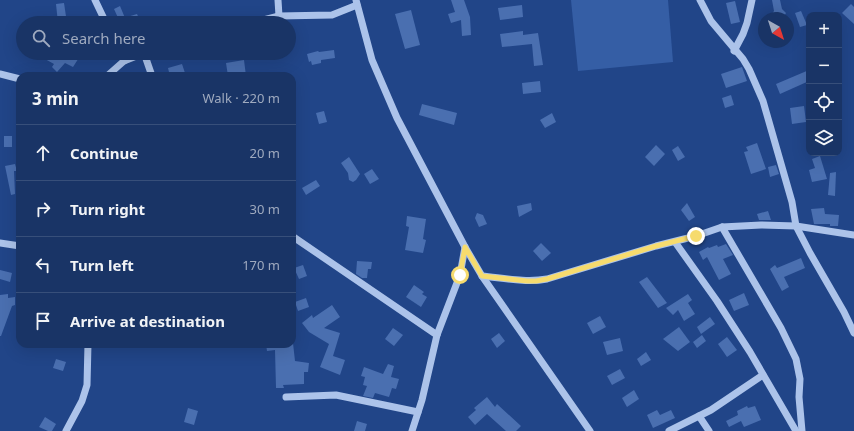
<!DOCTYPE html>
<meta charset="utf-8">
<style>
body{margin:0;font-family:"Noto Sans",sans-serif;background:#263f6f;color:#f1f3f6}
.controls{position:absolute;right:12px;top:12px;display:grid;overflow:hidden;border-radius:8px;box-shadow:0 4px 16px #0002}
.controls button{width:36px;height:36px;display:grid;place-items:center;padding:0;border:0;border-bottom:1px solid #374f7a;background:#193466;color:#f1f3f6;font:20px sans-serif}
.compass{position:absolute;left:758px;top:12px;width:36px;height:36px;border-radius:50%;background:#193466;box-shadow:0 4px 16px #0002;rotate:141deg}
.stop{position:absolute;width:12px;height:12px;margin:-9px;border:3px solid #f6db6e;border-radius:50%;background:#fff}
.stop.end{background:#f6db6e;border-color:#fff;box-shadow:0 1px 4px #0008}
.list{margin:0;padding:0;list-style:none}
h2{display:flex;justify-content:space-between;align-items:center;height:52px;margin:0;padding:0 16px;font-size:17px}
h2 small{font-size:13px;font-weight:400;color:#9faabf}
.list li{display:grid;grid-template-columns:26px 1fr auto;gap:12px;align-items:center;box-sizing:border-box;height:56px;padding:0 16px;border-top:1px solid #374f7a}
.list b{display:block;font-size:15px;white-space:nowrap}
.list em{font-size:13px;font-style:normal;color:#9faabf}
.icon{flex:none;width:22px;height:22px;fill:none;stroke:currentColor;stroke-width:2;stroke-linecap:round;stroke-linejoin:round}
.map{position:relative;flex:none;width:854px;height:431px;overflow:hidden}
.search{position:absolute;background:#193466;box-shadow:0 4px 16px #0002;left:16px;top:16px;width:280px;height:44px;display:flex;align-items:center;gap:10px;box-sizing:border-box;padding:0 14px;border-radius:22px;color:#9faabf;font-size:15px}
.panel{position:absolute;background:#193466;box-shadow:0 4px 16px #0002;left:16px;top:72px;width:280px;height:276px;border-radius:12px}
.map>svg:first-child{display:block}
</style>
<div class="map">
<svg width="854" height="431" viewBox="0 0 854 431">
<rect width="100%" height="100%" fill="#214588"/>
<polygon fill="#355ea5" points="571,0 668,0 673,62 578,71"/>
<g fill="#4a6fb0">
<polygon points="451,0 464,0 470,17 471,35 462,36 461,20 451,23 448,14 455,12"/>
<polygon points="772,0 780,0 782,9 786,13 783,18 769,18 774,11"/>
<polygon points="735,1 740,22 731,24 726,3"/>
<polygon points="64,3 67,23 58,23 56,4"/>
<polygon points="851,4 854,7 854,24 842,13"/>
<polygon points="522,5 523,17 500,20 498,8"/>
<polygon points="120,6 125,18 119,20 114,9"/>
<polygon points="411,10 420,45 405,49 395,14"/>
<polygon points="801,11 807,25 800,27 795,13"/>
<polygon points="137,14 141,23 130,23 127,17"/>
<polygon points="523,31 523,35 538,33 543,65 534,66 532,44 502,47 500,34"/>
<polygon points="334,50 335,58 321,60 321,63 312,65 311,61 309,62 307,54 318,51 319,52"/>
<polygon points="49,53 82,53 73,67 65,63 57,72 52,67 54,64 45,59"/>
<polygon points="244,60 246,76 228,76 226,63"/>
<polygon points="182,64 186,76 170,76 168,68"/>
<polygon points="742,67 747,81 726,88 721,74"/>
<polygon points="809,70 809,81 780,94 776,84"/>
<polygon points="540,81 541,92 523,94 522,83"/>
<polygon points="731,95 734,105 725,108 722,98"/>
<polygon points="422,104 457,113 454,125 419,115"/>
<polygon points="804,106 806,122 792,124 790,108"/>
<polygon points="324,111 327,122 319,124 316,113"/>
<polygon points="552,113 556,122 545,128 540,120"/>
<rect x="4" y="136" width="8" height="11"/>
<polygon points="757,143 766,169 751,174 744,152 748,151 746,147"/>
<polygon points="656,145 665,154 654,166 645,157"/>
<polygon points="678,146 685,157 678,161 672,150"/>
<polygon points="820,156 827,179 812,182 809,170 815,168 812,159"/>
<polygon points="349,157 360,174 356,180 353,182 349,180 348,173 341,163"/>
<polygon points="15,164 17,171 14,171 15,194 11,195 5,166"/>
<polygon points="776,165 779,174 770,177 768,167"/>
<polygon points="372,169 379,179 370,184 364,174"/>
<polygon points="836,172 835,196 828,195 830,173"/>
<polygon points="316,180 320,186 306,195 302,188"/>
<polygon points="531,203 532,210 519,217 517,206"/>
<polygon points="687,203 695,217 689,221 681,210"/>
<polygon points="824,208 825,214 839,215 838,226 830,226 830,224 814,224 811,209"/>
<polygon points="768,211 771,220 759,220 757,214"/>
<polygon points="477,213 483,215 487,224 479,227 475,218"/>
<polygon points="407,216 426,219 423,239 426,240 423,253 405,250 409,227 406,226"/>
<polygon points="541,243 551,253 542,261 533,251"/>
<polygon points="726,244 733,255 723,259 731,274 719,280 707,257 703,260 699,252 708,247 709,248 717,245 718,247"/>
<polygon points="801,258 805,268 784,277 789,287 782,291 770,269 775,265 777,268"/>
<polygon points="357,261 372,262 371,269 368,269 367,278 362,278 356,274"/>
<polygon points="303,265 307,276 299,279 294,268"/>
<polygon points="0,270 12,273 10,282 0,279"/>
<polygon points="647,277 667,303 658,308 639,282"/>
<polygon points="414,285 424,292 422,294 427,297 421,307 406,297"/>
<polygon points="744,293 749,305 734,311 729,300"/>
<polygon points="8,294 8,298 15,297 15,305 12,306 1,336 0,336 0,295"/>
<polygon points="688,294 692,300 688,303 695,314 684,321 678,310 673,315 666,308"/>
<polygon points="306,298 309,307 298,311 295,302"/>
<polygon points="332,305 340,317 324,328 340,333 333,356 345,360 340,375 320,367 329,344 309,332 302,323 312,315 313,318"/>
<polygon points="600,316 606,327 593,334 587,323"/>
<polygon points="710,317 715,324 701,334 697,327"/>
<polygon points="679,327 690,342 678,351 663,339"/>
<polygon points="393,328 403,335 394,346 385,339"/>
<polygon points="499,333 505,341 497,348 491,339"/>
<polygon points="702,335 706,341 697,348 693,342"/>
<polygon points="727,337 737,350 727,357 718,344"/>
<polygon points="620,338 623,351 607,355 603,342"/>
<polygon points="293,343 295,361 309,363 308,372 304,372 304,384 283,385 284,388 276,388 275,350 267,351 266,344"/>
<polygon points="646,352 651,360 641,366 637,359"/>
<polygon points="56,359 66,362 63,371 53,368"/>
<polygon points="388,364 394,366 391,377 399,379 396,389 392,388 389,397 375,393 373,398 363,396 367,386 363,385 365,377 361,376 364,367 383,374"/>
<polygon points="620,369 625,378 612,385 607,376"/>
<polygon points="634,390 639,399 627,407 622,398"/>
<polygon points="487,397 495,407 497,404 521,426 516,431 506,431 487,414 475,425 468,417 476,410 474,408"/>
<polygon points="747,406 748,408 755,406 761,420 744,427 741,421 729,427 726,421 738,415 737,411"/>
<polygon points="188,408 198,411 194,425 184,422"/>
<polygon points="657,410 660,415 671,410 675,418 653,428 647,415"/>
<polygon points="45,417 56,424 52,431 48,431 39,427"/>
<polygon points="357,421 367,424 365,431 354,431"/>
</g>
<g fill="none" stroke-linecap="round" stroke-linejoin="round">
<g stroke="#acc3ea" stroke-width="7">
<polyline points="95,0 106,23"/>
<polyline points="278,0 279,16"/>
<polyline points="356,0 372,60 397,118 465,247 482,276 590,431"/>
<polyline points="700,0 711,21 743,59 749,69 763,101 792,202 796,226 810,253 844,312 854,333"/>
<polyline points="252,23 279,16 332,15 357,5"/>
<polyline points="734,51 743,34 747,23 752,0"/>
<polyline points="121,53 124,61"/>
<polyline points="144,53 152,76"/>
<polyline points="0,74 20,79"/>
<polyline points="107,76 124,61 144,53"/>
<polyline points="722,227 781,328 796,359 800,379 799,397 802,431"/>
<polyline points="292,236 437,335"/>
<polyline points="675,242 717,301 750,352 796,431"/>
<polyline points="0,243 20,246"/>
<path d="M482,276C503,278 526,283 547,279L656,246L696,236L722,227L761,225L796,226L854,235"/>
<polyline points="286,397 336,395 418,412"/>
<polyline points="699,416 709,431"/>
<polyline points="66,431 82,401 87,385 88,344"/>
<polyline points="412,431 422,400 437,335 460,275 465,247"/>
<polyline points="669,431 711,410 763,375"/>
</g>
</g>
<g fill="none" stroke-linecap="round" stroke-linejoin="round">
<polyline stroke="#f6db6e" stroke-width="5" points="460,275 465,247 482,276 527,281 536,281 547,279 656,246 696,236"/>
</g>
</svg>
<div class="controls">
<button>+</button>
<button>−</button>
<button><svg class="icon" aria-label="locate" viewBox="0 0 24 24"><circle cx="12" cy="12" r="6"/><path d="M12 2v4M12 18v4M2 12h4M18 12h4"/></svg></button>
<button><svg class="icon" aria-label="layers" viewBox="0 0 24 24"><path d="M12 4l9 5-9 5-9-5zM3 14l9 5 9-5"/></svg></button>
</div>
<svg class="compass" viewBox="-18 -18 36 36"><path d="M0-13l5 13h-10z" fill="#e53935"/><path d="M0 13l5-13h-10z" fill="#9faabf"/></svg>
<div class="stop" style="left:460px;top:275px"></div>
<div class="stop end" style="left:696px;top:236px"></div>
<div class="search"><svg class="icon" aria-label="search" viewBox="0 0 24 24"><circle cx="10" cy="10" r="6"/><path d="M15 15l6 6"/></svg>Search here</div>
<section class="panel">
<h2>3 min<small>Walk · 220 m</small></h2>
<ul class="list">
<li><svg class="icon" aria-label="ahead" viewBox="0 0 24 24"><path d="M12 20V5M6 11l6-6 6 6"/></svg><div><b>Continue</b></div><em>20 m</em></li>
<li><svg class="icon" aria-label="right" viewBox="0 0 24 24"><path d="M7 20v-9h11M14 6l5 5-5 5"/></svg><div><b>Turn right</b></div><em>30 m</em></li>
<li><svg class="icon" aria-label="left" viewBox="0 0 24 24"><path d="M17 20v-9H6M10 6l-5 5 5 5"/></svg><div><b>Turn left</b></div><em>170 m</em></li>
<li><svg class="icon" aria-label="arrive" viewBox="0 0 24 24"><path d="M6 21V4h12l-3 4 3 4H6"/></svg><div><b>Arrive at destination</b></div></li>
</ul>
</section>
</div>
